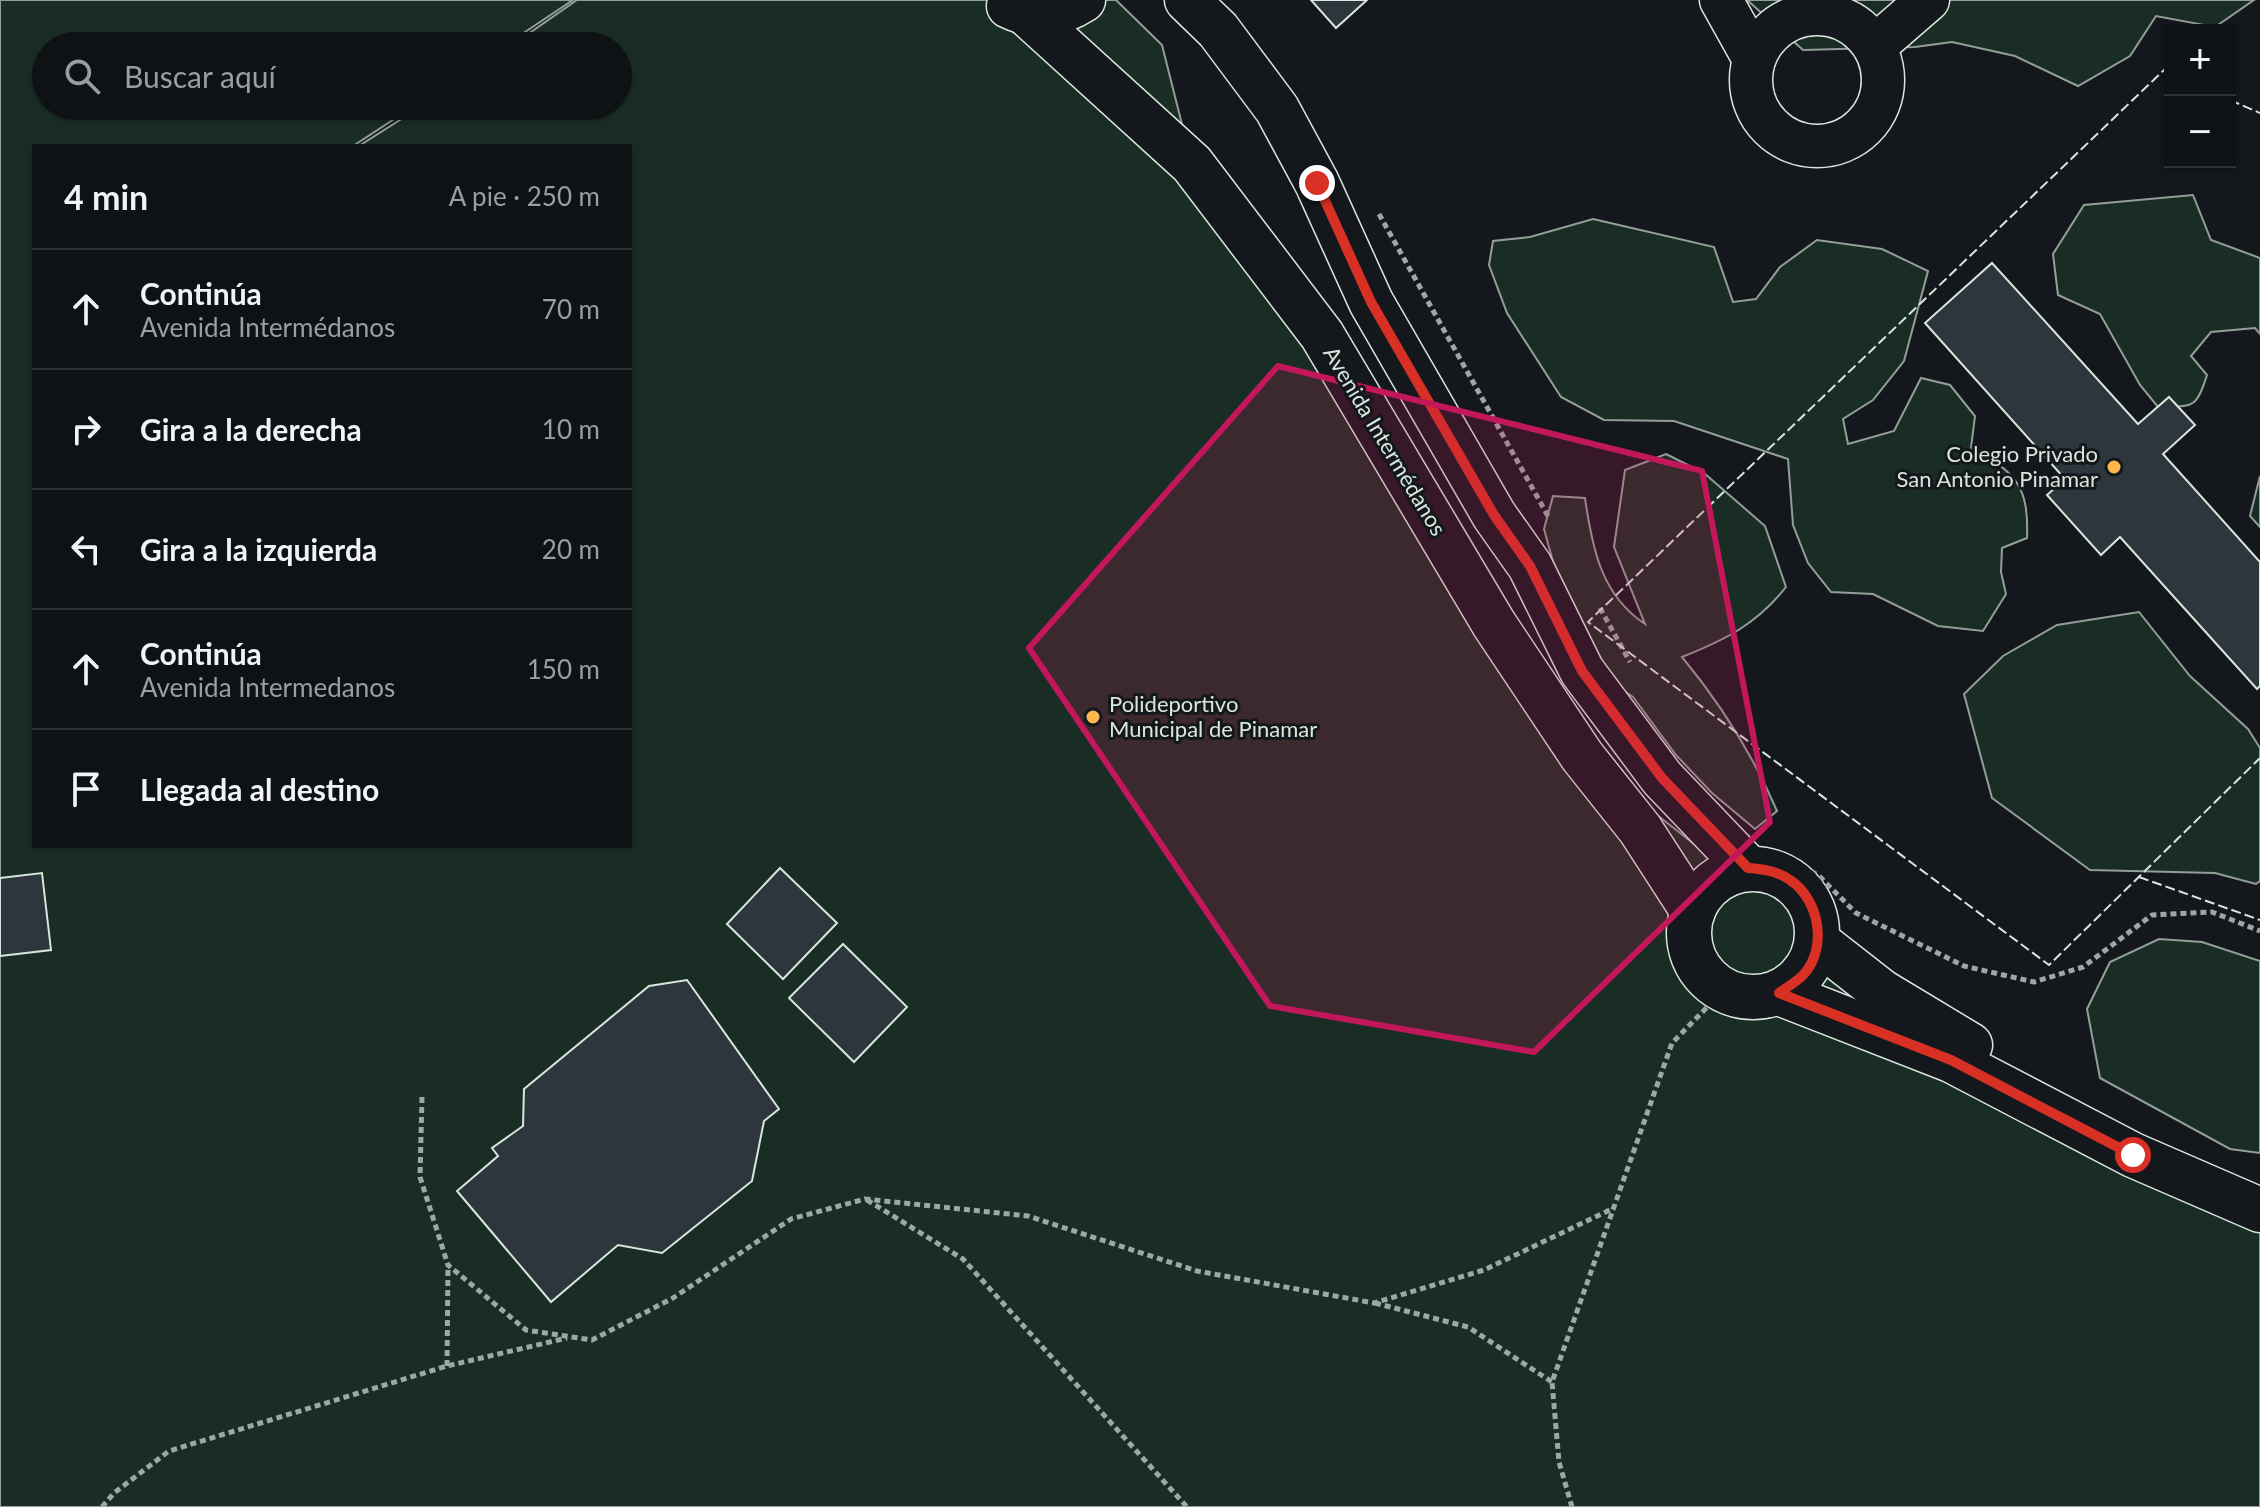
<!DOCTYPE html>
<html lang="es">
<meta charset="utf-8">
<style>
body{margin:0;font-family:Lato,sans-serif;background:#1d2022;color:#f1f3f6}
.controls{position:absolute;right:24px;top:24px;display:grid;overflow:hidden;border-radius:0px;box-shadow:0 2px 6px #0004}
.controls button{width:72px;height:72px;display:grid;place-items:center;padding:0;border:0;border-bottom:2px solid #2f3234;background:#0f1215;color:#f1f3f6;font:40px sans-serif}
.stop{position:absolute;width:24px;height:24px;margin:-18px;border:6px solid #d93025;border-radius:50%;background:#fff}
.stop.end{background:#d93025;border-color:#fff;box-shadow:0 2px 8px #0008}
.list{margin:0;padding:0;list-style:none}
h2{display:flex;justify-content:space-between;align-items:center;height:104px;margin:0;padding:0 32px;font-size:34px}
h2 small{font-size:26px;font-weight:400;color:#9b9ea0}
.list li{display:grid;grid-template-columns:52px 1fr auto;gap:24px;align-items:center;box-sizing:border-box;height:120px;padding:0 32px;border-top:2px solid #2f3234}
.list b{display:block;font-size:30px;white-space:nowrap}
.list p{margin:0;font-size:26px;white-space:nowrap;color:#9b9ea0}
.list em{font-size:26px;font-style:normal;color:#9b9ea0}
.icon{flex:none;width:44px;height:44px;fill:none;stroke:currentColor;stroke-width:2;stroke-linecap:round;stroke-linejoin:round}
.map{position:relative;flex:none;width:2260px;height:1507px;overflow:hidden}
.search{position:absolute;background:#0f1215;box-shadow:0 2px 6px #0004;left:32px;top:32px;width:600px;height:88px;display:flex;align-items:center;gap:20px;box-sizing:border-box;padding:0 28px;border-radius:44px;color:#9b9ea0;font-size:30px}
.panel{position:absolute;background:#0f1215;box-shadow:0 2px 6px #0004;left:32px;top:144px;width:600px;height:704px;border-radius:0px}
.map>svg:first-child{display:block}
</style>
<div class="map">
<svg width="2260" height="1507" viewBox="0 0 2260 1507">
<rect width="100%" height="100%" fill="#14181c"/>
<g fill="#1a2d24" stroke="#939e99" stroke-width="2">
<path d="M0,0H573L504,46H46V106H414L353,146H34V846H630V146H359L422,106H618V46H511L577,0H1116L1162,45L1192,164L1582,756L1731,873C1742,872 1757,868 1769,870C1803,876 1816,912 1818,942L1959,1053L2260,1208V1507H0Z"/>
<polygon points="1747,0 2254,0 2215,27 2156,16 2130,56 2078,86 2015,56 1952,42 1915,47 1803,50"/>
<path d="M2193,195L2211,240L2260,258V334L2255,328L2211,332L2191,356L2207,375C2196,410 2193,406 2158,407L2140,385L2100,314L2058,295L2053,254L2084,205Z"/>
<path d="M1593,219L1714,247L1733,302L1756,299L1780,267L1817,240L1882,249L1928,271L1904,361L1873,400L1843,419L1848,444L1894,431L1921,378L1950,385L1975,416L1971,448C2016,472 2029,486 2027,538L2002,548L2001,572L2006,594L1983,631L1938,626L1873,594L1831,592L1808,563L1793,525L1788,459L1674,421L1604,420L1561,397L1507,313L1489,265L1493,241L1530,237Z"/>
<path d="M1666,454L1704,473L1765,526L1786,587C1757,624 1725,640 1682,657C1720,703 1753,755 1777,811L1755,829L1712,793L1676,755L1633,697L1607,680L1568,606L1552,558L1544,529L1553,496L1585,498C1592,547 1601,595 1645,624L1614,547L1625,470Z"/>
<polygon points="2260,476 2260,527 2250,516"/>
<polygon points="2139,612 2190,676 2248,729 2260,748 2260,881 2256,884 2215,873 2090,870 1992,798 1964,694 2003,656 2057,625"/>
<polygon points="2159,939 2202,942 2260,961 2260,1153 2230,1149 2100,1078 2087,1009 2110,962"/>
</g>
<g fill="#2c363c" stroke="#d8e6dc" stroke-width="2">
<polygon points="1311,0 1367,0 1336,28"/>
<polygon points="1992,263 2138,424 2169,397 2195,425 2163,454 2260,562 2260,686 2257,689 2120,537 2101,555 2047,495 2065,479 1925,323"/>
<polygon points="780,868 837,923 783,979 727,924"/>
<polygon points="42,873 51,950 0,956 0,878"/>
<polygon points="843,944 907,1007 854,1062 789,998"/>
<polygon points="687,980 779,1109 764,1121 752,1181 662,1253 618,1245 551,1302 457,1191 498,1156 492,1148 523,1126 524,1089 649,986"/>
</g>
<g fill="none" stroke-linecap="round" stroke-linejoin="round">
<defs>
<g id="minor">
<polyline points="1721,0 1754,59"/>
<circle cx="1817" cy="80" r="66"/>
<polyline points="1875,46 1928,0"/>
</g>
<g id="major">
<polyline points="1187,0 1218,30 1277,109 1317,183 1371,302 1494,515 1530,566 1582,671 1662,778 1748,868"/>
<path d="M1009,6C1036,19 1058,16 1083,0"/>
<polyline points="1027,14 1192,164 1322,335 1494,624 1582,756 1640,829 1693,911"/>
<circle cx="1753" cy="933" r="64"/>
<polyline points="1818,942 1882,992 1970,1045"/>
<polyline points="1779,993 1951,1060 2133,1155 2260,1210"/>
</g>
</defs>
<use href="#minor" stroke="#d8e6dc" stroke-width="45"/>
<use href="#major" stroke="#d8e6dc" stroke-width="47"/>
<g stroke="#9da8a2" stroke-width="5" stroke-dasharray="6 4" stroke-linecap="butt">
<polyline points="1379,214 1548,516"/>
<polyline points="1600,608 1630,662"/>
<polyline points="1785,856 1819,876 1856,913 1964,966 2034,982 2083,967 2152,915 2212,912 2260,931"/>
<polyline points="422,1097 420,1177 448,1265 526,1330 592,1340 673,1298 791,1219 865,1199 1028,1216 1197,1271 1374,1303 1484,1270 1614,1208"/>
<polyline points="867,1200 963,1259 1187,1507"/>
<polyline points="1375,1303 1468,1327 1552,1382"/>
<polyline points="447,1366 448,1265"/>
<polyline points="102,1507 114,1493 169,1451 447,1366 567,1338"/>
<polyline points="1572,1507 1559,1462 1552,1382 1672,1043 1723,991"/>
</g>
<use href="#minor" stroke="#14181c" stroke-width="42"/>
<use href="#major" stroke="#14181c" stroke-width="44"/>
<g stroke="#d8e6dc" stroke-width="2" stroke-dasharray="10 4" stroke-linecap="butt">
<polyline points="2170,73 2164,70 1588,622 2049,965 2260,758"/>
<polyline points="2230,100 2260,113"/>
<polyline points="2139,877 2260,920"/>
</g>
</g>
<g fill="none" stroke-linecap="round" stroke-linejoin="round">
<path stroke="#d93025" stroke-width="10" d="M1317,183L1371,302L1494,515L1530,566L1582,671L1662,778L1748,868C1763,869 1777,871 1790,880C1819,899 1828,947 1804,974C1798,981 1787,987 1779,993L1951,1060L2133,1155"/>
</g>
<path fill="#c2185b" fill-opacity="0.2" stroke="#c2185b" stroke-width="6" stroke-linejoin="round" d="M1278,366L1702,471L1770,822L1534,1052L1270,1006L1029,648Z"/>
<g fill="#ffb74d" stroke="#14181c" stroke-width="3">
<circle cx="2114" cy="467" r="8"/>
<circle cx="1093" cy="717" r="8"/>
</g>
<g text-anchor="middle" stroke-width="6" stroke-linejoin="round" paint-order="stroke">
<g font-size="22" fill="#d8e6dc" stroke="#14181c">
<text transform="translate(1385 441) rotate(59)" y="8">Avenida Intermédanos</text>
</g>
<g font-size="22" fill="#d8e6dc" stroke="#14181c" text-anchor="end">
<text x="2098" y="462">Colegio Privado<tspan x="2098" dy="25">San Antonio Pinamar</tspan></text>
<text x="1109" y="712" text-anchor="start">Polideportivo<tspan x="1109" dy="25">Municipal de Pinamar</tspan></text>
</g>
</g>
</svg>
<div class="controls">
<button>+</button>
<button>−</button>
</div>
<div class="stop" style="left:2133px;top:1155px"></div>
<div class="stop end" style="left:1317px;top:183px"></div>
<div class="search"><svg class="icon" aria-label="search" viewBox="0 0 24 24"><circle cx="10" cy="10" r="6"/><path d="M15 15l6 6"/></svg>Buscar aquí</div>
<section class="panel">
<h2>4 min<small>A pie · 250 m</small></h2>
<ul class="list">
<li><svg class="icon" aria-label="ahead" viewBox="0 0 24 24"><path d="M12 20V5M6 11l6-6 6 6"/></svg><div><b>Continúa</b><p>Avenida Intermédanos</p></div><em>70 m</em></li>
<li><svg class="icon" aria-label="right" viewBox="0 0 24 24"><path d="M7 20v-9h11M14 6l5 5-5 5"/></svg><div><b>Gira a la derecha</b></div><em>10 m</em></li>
<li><svg class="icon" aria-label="left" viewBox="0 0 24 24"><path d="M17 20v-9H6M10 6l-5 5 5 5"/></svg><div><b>Gira a la izquierda</b></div><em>20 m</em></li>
<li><svg class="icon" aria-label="ahead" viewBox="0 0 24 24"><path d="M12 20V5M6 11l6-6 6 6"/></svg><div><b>Continúa</b><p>Avenida Intermedanos</p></div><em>150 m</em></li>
<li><svg class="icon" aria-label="arrive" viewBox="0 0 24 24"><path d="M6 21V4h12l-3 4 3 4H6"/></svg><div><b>Llegada al destino</b></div></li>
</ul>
</section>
</div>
